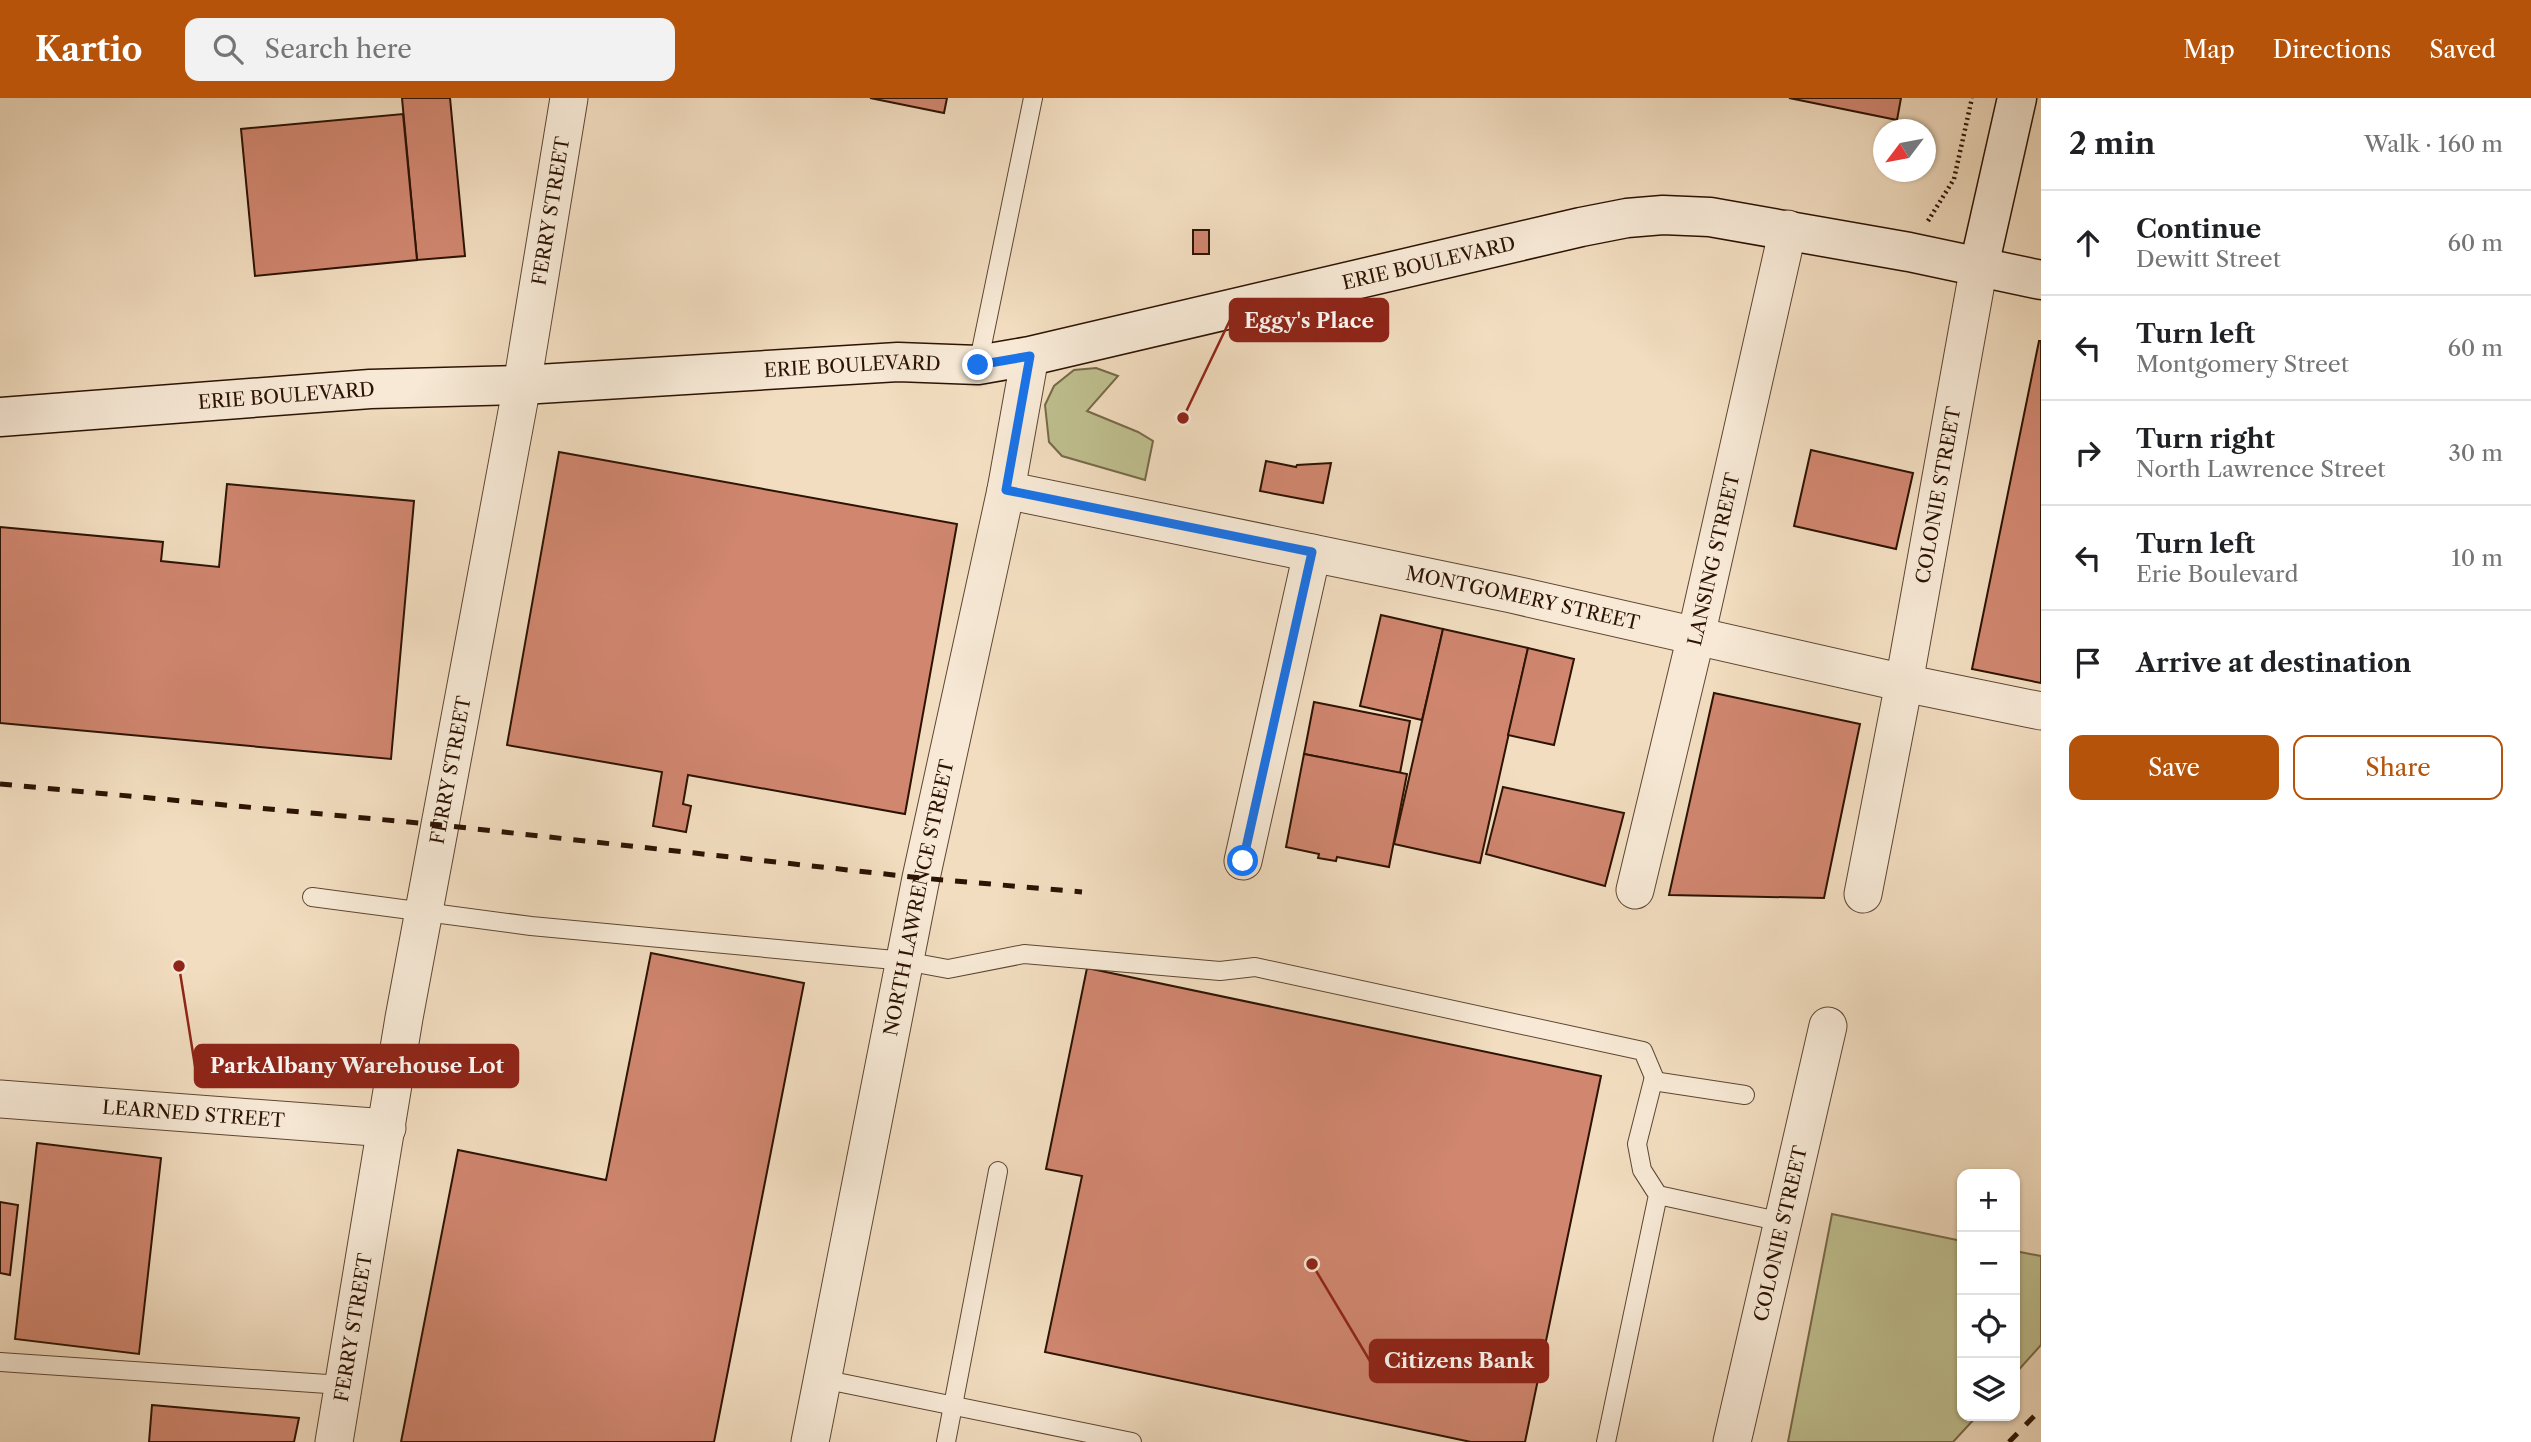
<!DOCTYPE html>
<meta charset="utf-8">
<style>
body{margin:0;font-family:"Libre Caslon Text",serif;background:#f2f2f2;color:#202124}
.controls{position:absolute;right:21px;bottom:21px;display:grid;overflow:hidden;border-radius:14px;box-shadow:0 2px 5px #0004}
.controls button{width:63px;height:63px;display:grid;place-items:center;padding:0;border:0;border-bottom:2px solid #e0e0e0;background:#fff;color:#202124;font:35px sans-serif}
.compass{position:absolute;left:1873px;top:21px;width:63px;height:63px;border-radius:50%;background:#fff;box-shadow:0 2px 5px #0004;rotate:238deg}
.stop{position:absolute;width:21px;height:21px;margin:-16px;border:5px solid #1a73e8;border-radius:50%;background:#fff}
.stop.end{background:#1a73e8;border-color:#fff;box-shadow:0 2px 7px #0008}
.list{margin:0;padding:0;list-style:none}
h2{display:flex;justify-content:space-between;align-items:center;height:91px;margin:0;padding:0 28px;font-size:30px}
h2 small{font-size:23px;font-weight:400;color:#757577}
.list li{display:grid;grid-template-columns:46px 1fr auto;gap:21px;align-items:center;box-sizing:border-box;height:105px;padding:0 28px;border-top:2px solid #e0e0e0}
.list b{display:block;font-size:26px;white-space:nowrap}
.list p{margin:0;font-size:23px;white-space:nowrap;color:#757577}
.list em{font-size:23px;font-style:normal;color:#757577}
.actions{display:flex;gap:14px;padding:21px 28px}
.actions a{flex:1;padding:16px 0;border:2px solid #b45309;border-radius:14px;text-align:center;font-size:24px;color:#b45309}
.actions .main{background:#b45309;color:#fff}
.icon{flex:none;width:38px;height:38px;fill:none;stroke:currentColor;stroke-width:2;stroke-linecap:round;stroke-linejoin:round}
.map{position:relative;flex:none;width:2041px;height:1344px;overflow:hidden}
header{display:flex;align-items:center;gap:42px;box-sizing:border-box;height:98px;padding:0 35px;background:#b45309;color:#fff}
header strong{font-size:33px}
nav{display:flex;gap:38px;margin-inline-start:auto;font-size:24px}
.search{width:490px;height:63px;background:#f2f2f2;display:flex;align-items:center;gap:18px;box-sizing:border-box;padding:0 24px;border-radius:14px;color:#757577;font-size:26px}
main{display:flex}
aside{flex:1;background:#fff}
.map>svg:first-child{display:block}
</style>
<header>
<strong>Kartio</strong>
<div class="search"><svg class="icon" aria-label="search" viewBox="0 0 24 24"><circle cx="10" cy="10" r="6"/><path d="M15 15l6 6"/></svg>Search here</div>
<nav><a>Map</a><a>Directions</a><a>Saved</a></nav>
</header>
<main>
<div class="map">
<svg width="2041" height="1344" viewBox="0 0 2041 1344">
<rect width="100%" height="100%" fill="#f2ddc0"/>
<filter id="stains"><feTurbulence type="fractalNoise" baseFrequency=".00286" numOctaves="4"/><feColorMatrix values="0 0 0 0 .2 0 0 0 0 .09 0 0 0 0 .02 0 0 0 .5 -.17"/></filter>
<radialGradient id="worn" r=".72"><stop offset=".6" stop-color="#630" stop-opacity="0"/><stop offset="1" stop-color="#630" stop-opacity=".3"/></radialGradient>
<g fill="#bfbf8f" stroke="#766949" stroke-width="2">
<polygon points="1096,270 1118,278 1087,313 1138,334 1153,343 1145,382 1062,358 1049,344 1045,307 1054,288 1074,272"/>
<polygon points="1832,1116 1962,1143 1962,1318 1977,1318 1953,1344 1788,1344"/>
<polygon points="2015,1153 2041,1158 2041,1247 2015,1276"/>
</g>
<g fill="#d0866f" stroke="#2d1303" stroke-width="2">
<polygon points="402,0 450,0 465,158 417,162"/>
<polygon points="870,0 947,0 944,15"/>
<polygon points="1789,0 1901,0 1897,22"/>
<polygon points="403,16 417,162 255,178 241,31"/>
<rect x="1193" y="132" width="16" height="24"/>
<polygon points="2039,243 2041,243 2041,585 1972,571"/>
<polygon points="1811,352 1913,375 1896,451 1794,428"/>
<polygon points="559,354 957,426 905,716 688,677 683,706 691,708 686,734 653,728 662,674 507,647"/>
<polygon points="1266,363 1296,369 1297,367 1331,365 1323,405 1260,393"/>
<polygon points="227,386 414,403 391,661 0,625 0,429 163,444 161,463 219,469"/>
<polygon points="1381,517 1443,531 1422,622 1360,608"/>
<polygon points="1443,531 1528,550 1480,765 1394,746"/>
<polygon points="1528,550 1574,561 1554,647 1508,637"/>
<polygon points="1714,595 1860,626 1824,800 1669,797"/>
<polygon points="1314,604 1410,623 1400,675 1304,656"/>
<polygon points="1304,656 1407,676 1389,769 1337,759 1336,763 1318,760 1319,756 1286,749"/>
<polygon points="1503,689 1624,715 1605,788 1486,756"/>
<polygon points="651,855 804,885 714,1344 401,1344 458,1052 606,1082"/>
<polygon points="1087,870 1601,978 1525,1344 1471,1344 1045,1254 1082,1078 1046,1071"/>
<polygon points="37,1045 161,1060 139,1256 15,1241"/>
<polygon points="0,1104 18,1107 10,1177 0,1175"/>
<polygon points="152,1307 299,1320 294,1344 149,1344"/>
</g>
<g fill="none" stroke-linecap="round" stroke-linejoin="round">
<defs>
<g id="lane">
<polyline points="978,267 1033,0"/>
<polyline points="312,799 531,828 905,863 948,871 1024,856 1220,873 1255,869 1643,953 1654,979 1637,1046 1642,1072 1658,1097 1606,1344"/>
<polyline points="1653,983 1745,997"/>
<polyline points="1658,1097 1782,1124"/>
<polyline points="0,1264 342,1287"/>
<polyline points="822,1281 1132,1344"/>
<polyline points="946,1344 998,1073"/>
</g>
<g id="street">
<path id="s1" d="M1006,392L1511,496L1904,585L2041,613"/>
<polyline points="1243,763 1312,455"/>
<path id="s2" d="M1635,792L1696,538L1788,131"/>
<path id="s3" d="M1863,796L1904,585L1979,168"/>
<path id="s4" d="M0,1001L387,1030"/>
<path id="s5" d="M334,1344L404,920L522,287L569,0"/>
<path id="s6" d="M810,1344L921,780L1006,392L1030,258"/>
<path id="s7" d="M1732,1344L1828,928"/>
</g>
<g id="secondary">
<polyline points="1979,168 2017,0"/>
<path id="s8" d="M0,319L370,291L522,287L898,264L978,267L1030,258L1581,129L1627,120L1663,117L1710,119L1909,154L2041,182"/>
</g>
</defs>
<use href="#lane" stroke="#5e4632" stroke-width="20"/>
<use href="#street" stroke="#5e4632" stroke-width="39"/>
<use href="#secondary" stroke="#2d1303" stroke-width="41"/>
<polyline stroke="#2d1303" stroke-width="4.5" stroke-dasharray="2 3.5" stroke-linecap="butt" points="1928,123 1954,81 1972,0"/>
<use href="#lane" stroke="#f7e9d6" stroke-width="18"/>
<use href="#street" stroke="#f7e9d6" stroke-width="37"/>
<use href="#secondary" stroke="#f7e9d6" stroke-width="38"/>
<g stroke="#2d1303" stroke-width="5" stroke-dasharray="12 12" stroke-linecap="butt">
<polyline points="0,686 440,727 921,780 1082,794"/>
<polyline points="2009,1344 2041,1311"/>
</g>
</g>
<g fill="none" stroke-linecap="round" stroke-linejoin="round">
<polyline stroke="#1a73e8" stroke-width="9" points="978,267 1030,258 1006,392 1312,454 1243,763"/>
</g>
<g text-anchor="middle" stroke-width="6" stroke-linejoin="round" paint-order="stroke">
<g font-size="19" fill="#2d1303" stroke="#f7e9d6">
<text dy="7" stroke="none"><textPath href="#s5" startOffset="1250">FERRY STREET</textPath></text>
<text dy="7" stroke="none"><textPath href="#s8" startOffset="1442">ERIE BOULEVARD</textPath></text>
<text dy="7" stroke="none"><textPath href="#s8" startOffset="854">ERIE BOULEVARD</textPath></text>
<text dy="7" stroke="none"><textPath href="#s8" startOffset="287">ERIE BOULEVARD</textPath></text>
<text dy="7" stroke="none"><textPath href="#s3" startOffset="406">COLONIE STREET</textPath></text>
<text dy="7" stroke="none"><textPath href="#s2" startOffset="340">LANSING STREET</textPath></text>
<text dy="7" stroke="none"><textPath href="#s1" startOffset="528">MONTGOMERY STREET</textPath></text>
<text dy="7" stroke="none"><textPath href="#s5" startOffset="682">FERRY STREET</textPath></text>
<text dy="7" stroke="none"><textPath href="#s6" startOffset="555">NORTH LAWRENCE STREET</textPath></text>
<text dy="7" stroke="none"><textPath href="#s4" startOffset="194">LEARNED STREET</textPath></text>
<text dy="7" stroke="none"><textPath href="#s7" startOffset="214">COLONIE STREET</textPath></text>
<text dy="7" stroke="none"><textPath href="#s5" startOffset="116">FERRY STREET</textPath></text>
</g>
</g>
<path fill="none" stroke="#8f2418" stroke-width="2.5" d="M1183 320L1230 222M179 868L195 968M1312 1166L1370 1263"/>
<g fill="#8f2418" stroke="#f7e9d6" stroke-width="2.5">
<circle cx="1183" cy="320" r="7"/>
<circle cx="179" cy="868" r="7"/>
<circle cx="1312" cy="1166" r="7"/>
</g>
<g fill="#8f2418" stroke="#8f2418" stroke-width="2.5">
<rect x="1230" y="201" width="158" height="42" rx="7"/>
<rect x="195" y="947" width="323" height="42" rx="7"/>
<rect x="1370" y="1242" width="178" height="42" rx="7"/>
</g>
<g font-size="21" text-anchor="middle" font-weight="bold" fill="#fff">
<text x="1309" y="230">Eggy's Place</text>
<text x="357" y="975">ParkAlbany Warehouse Lot</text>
<text x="1459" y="1270">Citizens Bank</text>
</g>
<rect width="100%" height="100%" filter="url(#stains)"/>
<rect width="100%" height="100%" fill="url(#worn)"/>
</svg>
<div class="controls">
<button>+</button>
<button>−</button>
<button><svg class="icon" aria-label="locate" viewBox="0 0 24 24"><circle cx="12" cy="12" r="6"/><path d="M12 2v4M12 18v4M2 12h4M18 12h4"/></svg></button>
<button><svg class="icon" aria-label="layers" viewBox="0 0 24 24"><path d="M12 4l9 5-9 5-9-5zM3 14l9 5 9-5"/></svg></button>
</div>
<svg class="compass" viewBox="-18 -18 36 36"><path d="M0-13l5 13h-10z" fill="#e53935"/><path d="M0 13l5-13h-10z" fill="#757577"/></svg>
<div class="stop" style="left:1243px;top:763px"></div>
<div class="stop end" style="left:978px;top:267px"></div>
</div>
<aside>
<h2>2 min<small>Walk · 160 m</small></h2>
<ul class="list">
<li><svg class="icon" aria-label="ahead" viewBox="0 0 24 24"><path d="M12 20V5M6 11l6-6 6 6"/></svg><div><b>Continue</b><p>Dewitt Street</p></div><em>60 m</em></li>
<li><svg class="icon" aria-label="left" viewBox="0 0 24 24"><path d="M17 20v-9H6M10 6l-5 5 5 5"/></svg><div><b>Turn left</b><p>Montgomery Street</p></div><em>60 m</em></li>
<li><svg class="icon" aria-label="right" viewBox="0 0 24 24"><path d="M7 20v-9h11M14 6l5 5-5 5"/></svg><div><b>Turn right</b><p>North Lawrence Street</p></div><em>30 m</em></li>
<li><svg class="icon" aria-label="left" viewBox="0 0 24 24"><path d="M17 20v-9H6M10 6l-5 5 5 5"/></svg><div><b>Turn left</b><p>Erie Boulevard</p></div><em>10 m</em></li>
<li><svg class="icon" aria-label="arrive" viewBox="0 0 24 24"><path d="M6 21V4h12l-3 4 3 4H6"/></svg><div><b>Arrive at destination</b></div></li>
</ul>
<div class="actions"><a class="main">Save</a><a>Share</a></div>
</aside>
</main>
